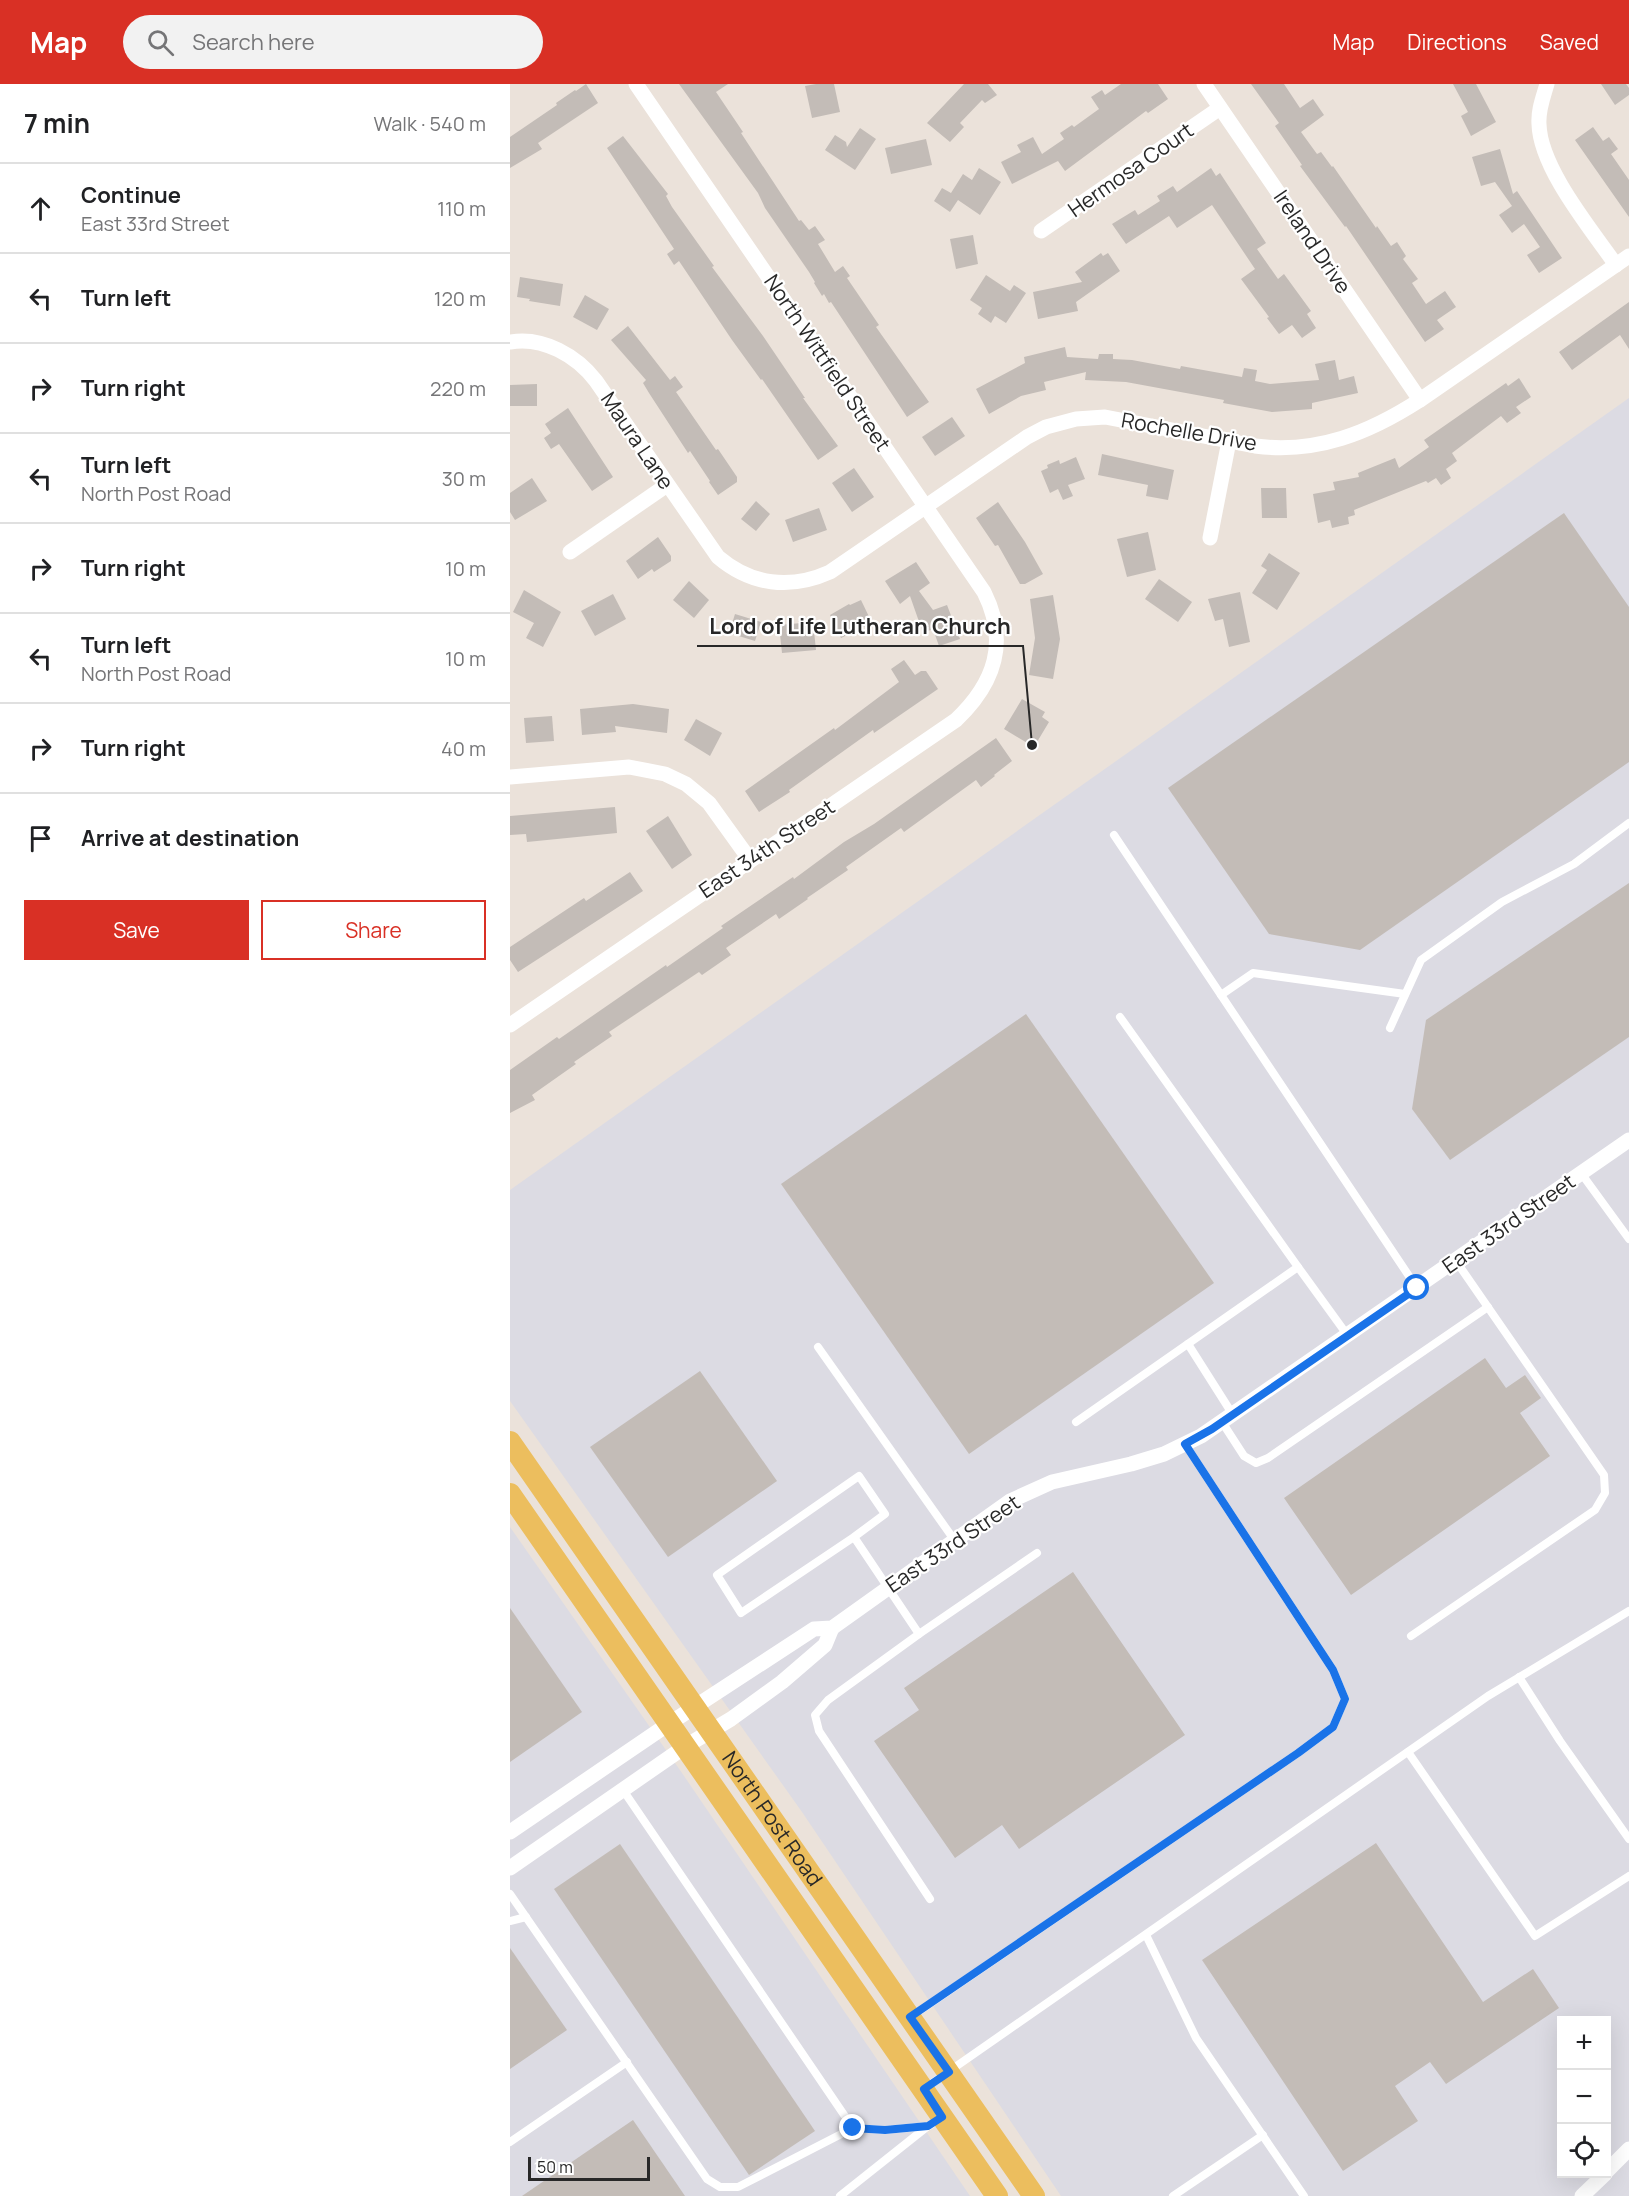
<!DOCTYPE html>
<meta charset="utf-8">
<style>
body{margin:0;font-family:Manrope,sans-serif;background:#f2f2f2;color:#202124}
.controls{position:absolute;right:18px;bottom:18px;display:grid;overflow:hidden;border-radius:0px;box-shadow:0 6px 24px #0002}
.controls button{width:54px;height:54px;display:grid;place-items:center;padding:0;border:0;border-bottom:2px solid #e0e0e0;background:#fff;color:#202124;font:30px sans-serif}
.scale{position:absolute;left:18px;bottom:15px;width:122px;box-sizing:border-box;padding-left:6px;border:3px solid #282828;border-top:0;font-size:16px;line-height:21px;white-space:nowrap;color:#282828;-webkit-text-stroke:4px #fff;paint-order:stroke}
.stop{position:absolute;width:18px;height:18px;margin:-14px;border:4px solid #1a73e8;border-radius:50%;background:#fff}
.stop.end{background:#1a73e8;border-color:#fff;box-shadow:0 2px 6px #0008}
.list{margin:0;padding:0;list-style:none}
h2{display:flex;justify-content:space-between;align-items:center;height:78px;margin:0;padding:0 24px;font-size:26px}
h2 small{font-size:20px;font-weight:400;color:#757577}
.list li{display:grid;grid-template-columns:39px 1fr auto;gap:18px;align-items:center;box-sizing:border-box;height:90px;padding:0 24px;border-top:2px solid #e0e0e0}
.list b{display:block;font-size:22px;white-space:nowrap}
.list p{margin:0;font-size:20px;white-space:nowrap;color:#757577}
.list em{font-size:20px;font-style:normal;color:#757577}
.actions{display:flex;gap:12px;padding:18px 24px}
.actions a{flex:1;padding:14px 0;border:2px solid #d93025;border-radius:0px;text-align:center;font-size:21px;color:#d93025}
.actions .main{background:#d93025;color:#fff}
.icon{flex:none;width:33px;height:33px;fill:none;stroke:currentColor;stroke-width:2;stroke-linecap:round;stroke-linejoin:round}
.map{position:relative;flex:none;width:1119px;height:2112px;overflow:hidden}
header{display:flex;align-items:center;gap:36px;box-sizing:border-box;height:84px;padding:0 30px;background:#d93025;color:#fff}
header strong{font-size:28px}
nav{display:flex;gap:33px;margin-inline-start:auto;font-size:21px}
.search{width:420px;height:54px;background:#f2f2f2;display:flex;align-items:center;gap:15px;box-sizing:border-box;padding:0 21px;border-radius:33px;color:#757577;font-size:22px}
main{display:flex}
aside{flex:1;background:#fff}
.map>svg:first-child{display:block}
</style>
<header>
<strong>Map</strong>
<div class="search"><svg class="icon" aria-label="search" viewBox="0 0 24 24"><circle cx="10" cy="10" r="6"/><path d="M15 15l6 6"/></svg>Search here</div>
<nav><a>Map</a><a>Directions</a><a>Saved</a></nav>
</header>
<main>
<aside>
<h2>7 min<small>Walk · 540 m</small></h2>
<ul class="list">
<li><svg class="icon" aria-label="ahead" viewBox="0 0 24 24"><path d="M12 20V5M6 11l6-6 6 6"/></svg><div><b>Continue</b><p>East 33rd Street</p></div><em>110 m</em></li>
<li><svg class="icon" aria-label="left" viewBox="0 0 24 24"><path d="M17 20v-9H6M10 6l-5 5 5 5"/></svg><div><b>Turn left</b></div><em>120 m</em></li>
<li><svg class="icon" aria-label="right" viewBox="0 0 24 24"><path d="M7 20v-9h11M14 6l5 5-5 5"/></svg><div><b>Turn right</b></div><em>220 m</em></li>
<li><svg class="icon" aria-label="left" viewBox="0 0 24 24"><path d="M17 20v-9H6M10 6l-5 5 5 5"/></svg><div><b>Turn left</b><p>North Post Road</p></div><em>30 m</em></li>
<li><svg class="icon" aria-label="right" viewBox="0 0 24 24"><path d="M7 20v-9h11M14 6l5 5-5 5"/></svg><div><b>Turn right</b></div><em>10 m</em></li>
<li><svg class="icon" aria-label="left" viewBox="0 0 24 24"><path d="M17 20v-9H6M10 6l-5 5 5 5"/></svg><div><b>Turn left</b><p>North Post Road</p></div><em>10 m</em></li>
<li><svg class="icon" aria-label="right" viewBox="0 0 24 24"><path d="M7 20v-9h11M14 6l5 5-5 5"/></svg><div><b>Turn right</b></div><em>40 m</em></li>
<li><svg class="icon" aria-label="arrive" viewBox="0 0 24 24"><path d="M6 21V4h12l-3 4 3 4H6"/></svg><div><b>Arrive at destination</b></div></li>
</ul>
<div class="actions"><a class="main">Save</a><a>Share</a></div>
</aside>
<div class="map">
<svg width="1119" height="2112" viewBox="0 0 1119 2112">
<rect width="100%" height="100%" fill="#ebe2da"/>
<g fill="#dcdbe3" fill-rule="evenodd">
<path d="M1119,314V2112H551L292,1728L0,1317V1106ZM1052,1936H1096V2090H1052Z"/>
<polygon points="0,1443 172,1689 460,2112 0,2112"/>
</g>
<g fill="#c3bcb7">
<polygon points="76,0 88,19 28,59 32,65 0,84 0,53 47,21 46,19 65,6 66,7"/>
<polygon points="169,0 218,0 206,8 233,48 231,49 289,137 291,136 299,146 305,142 315,156 308,160 325,188 333,182 340,192 337,194 369,241 366,243 419,318 397,333 321,218 319,219 314,210 312,212 304,199 305,198 299,188 255,124 248,109"/>
<polygon points="306,0 324,0 330,28 302,34 295,2"/>
<polygon points="454,0 478,0 487,11 475,19 472,16 450,39 454,43 440,58 417,39"/>
<polygon points="611,0 648,0 658,15 638,29 636,27 555,87 548,77 502,100 491,78 511,68 507,61 523,53 532,70 554,55 550,49 562,41 564,43 589,25 581,13 592,6 595,11"/>
<polygon points="741,0 774,0 790,24 803,15 814,31 791,48 807,70 811,68 822,83 823,82 866,144 867,142 881,162 887,158 896,172 893,175 908,195 902,199 916,220 935,207 946,223 927,236 934,245 915,258 836,142 835,143 790,82 792,81 765,42 769,39"/>
<polygon points="943,0 966,0 986,38 961,52 951,32 958,28"/>
<polygon points="1091,0 1116,0 1119,4 1119,11 1105,21"/>
<polygon points="1083,43 1093,57 1099,53 1108,65 1101,70 1119,96 1119,133 1065,56"/>
<polygon points="350,44 366,55 345,86 315,66 325,51 336,58 337,63"/>
<polygon points="113,52 158,110 156,112 162,123 204,182 202,183 253,252 295,314 293,314 328,362 308,376 252,295 251,296 222,256 169,177 164,181 157,170 164,165 97,64"/>
<polygon points="416,55 422,81 381,90 375,64"/>
<polygon points="990,65 1003,110 1007,107 1052,174 1029,189 1017,171 1030,163 1014,140 1002,149 989,131 1002,122 985,98 971,102 962,73"/>
<polygon points="469,84 491,98 470,131 448,116 440,128 424,117 432,104 441,109 453,90 462,96"/>
<polygon points="701,84 706,92 710,89 756,159 747,165 768,195 774,190 801,227 797,230 806,244 792,254 782,241 769,250 757,234 759,233 731,195 745,185 702,121 667,144 659,132 616,160 602,140 625,126 628,131 650,117 647,112 663,102 667,108"/>
<polygon points="463,151 468,180 446,185 440,155"/>
<polygon points="591,169 593,172 598,169 610,187 566,218 568,227 528,235 523,208 572,198 565,188"/>
<polygon points="476,191 500,207 504,201 516,209 496,239 485,232 481,239 468,230 472,224 460,216"/>
<polygon points="10,193 53,200 50,222 19,217 20,215 7,213"/>
<polygon points="75,211 99,225 87,246 63,233"/>
<polygon points="1119,218 1119,265 1110,251 1062,286 1049,268"/>
<polygon points="118,242 160,296 165,292 173,303 166,308 206,366 208,365 227,393 227,398 208,411 199,398 200,397 180,367 178,369 139,309 133,299 136,296 101,256"/>
<polygon points="555,263 557,273 588,275 589,270 603,270 603,275 622,276 670,285 671,282 732,293 734,284 747,286 745,297 760,300 809,296 805,280 825,276 829,296 844,292 848,309 802,319 802,325 762,328 713,319 714,316 616,298 575,296 576,288 534,298 536,306 511,312 479,330 466,305 515,279 514,273"/>
<polygon points="1009,294 1021,313 1006,323 1011,329 997,339 991,332 942,369 947,377 936,385 941,394 931,401 926,394 918,399 916,397 844,426 845,431 838,433 839,440 822,444 820,436 808,439 803,410 825,406 823,398 849,393 848,389 885,374 889,384 919,363 914,356 996,299 998,302"/>
<polygon points="27,300 27,322 0,322 0,301"/>
<polygon points="58,324 103,393 82,407 49,360 41,365 34,354 41,349 35,340"/>
<polygon points="442,333 455,352 425,372 412,353"/>
<polygon points="592,370 664,386 658,416 636,412 638,401 588,391"/>
<polygon points="566,373 575,395 558,401 563,412 553,416 548,405 540,409 531,387 538,384 537,381 549,376 550,380"/>
<polygon points="344,384 364,413 342,428 322,399"/>
<polygon points="22,394 37,417 5,436 0,428 0,409"/>
<polygon points="751,404 776,404 777,434 752,434"/>
<polygon points="246,417 260,430 246,447 231,435"/>
<polygon points="488,418 515,458 533,490 515,500 510,500 488,461 485,462 466,434"/>
<polygon points="309,424 317,446 283,458 275,436"/>
<polygon points="1054,429 1119,523 1119,678 850,866 759,850 658,704"/>
<polygon points="638,448 646,486 617,493 607,455"/>
<polygon points="148,453 161,472 161,477 144,488 142,485 128,495 116,477"/>
<polygon points="759,469 790,489 767,526 742,509 757,486 751,482"/>
<polygon points="406,478 420,499 409,507 423,526 437,521 450,555 429,562 423,545 413,549 400,512 390,520 375,497"/>
<polygon points="649,495 682,518 668,538 635,515"/>
<polygon points="179,497 199,516 184,534 163,516"/>
<polygon points="14,506 51,528 33,563 16,554 24,539 3,528"/>
<polygon points="730,508 740,558 719,563 713,535 705,537 698,515"/>
<polygon points="103,510 116,535 85,552 71,527"/>
<polygon points="543,511 550,555 543,595 519,591 525,554 520,515"/>
<polygon points="351,516 362,539 331,554 320,531 339,520 340,521"/>
<polygon points="225,530 251,538 245,557 219,549"/>
<polygon points="303,538 306,566 272,569 269,541"/>
<polygon points="394,576 405,591 411,587 416,587 428,605 364,649 363,646 279,706 280,708 249,728 235,707 324,644 325,646 389,598 381,585"/>
<polygon points="512,615 535,628 532,633 539,638 524,663 494,645"/>
<polygon points="123,620 159,625 157,649 105,642 106,648 72,651 70,625"/>
<polygon points="42,632 44,657 16,659 14,634"/>
<polygon points="186,635 212,649 200,672 174,656"/>
<polygon points="486,654 502,677 484,691 485,692 471,703 466,696 394,748 391,744 336,783 338,786 297,814 298,815 269,835 266,830 216,864 221,871 192,891 189,888 99,948 102,952 64,978 66,980 22,1011 25,1016 0,1029 0,986 47,953 49,955 156,881 157,883 213,844 211,842 283,793 284,795 334,758 364,740"/>
<polygon points="105,723 107,749 17,758 16,750 0,751 0,732"/>
<polygon points="158,732 182,771 162,785 136,747"/>
<polygon points="120,788 133,807 8,888 0,876 0,863 74,814 76,817"/>
<polygon points="1119,799 1119,953 940,1076 902,1025 916,936"/>
<polygon points="516,930 704,1199 459,1370 271,1100"/>
<polygon points="975,1274 996,1304 1015,1291 1031,1314 1010,1329 1040,1372 841,1511 774,1414"/>
<polygon points="190,1287 267,1397 158,1473 80,1363"/>
<polygon points="563,1488 675,1651 509,1765 492,1741 445,1774 364,1657 409,1626 394,1604"/>
<polygon points="0,1524 72,1628 0,1678"/>
<polygon points="866,1759 973,1918 1023,1885 1049,1924 936,2000 920,1978 885,2002 908,2037 833,2087 692,1876"/>
<polygon points="110,1760 305,2047 239,2091 44,1805"/>
<polygon points="0,1864 57,1946 0,1985"/>
<polygon points="123,2036 175,2112 12,2112"/>
</g>
<g fill="none" stroke-linecap="round" stroke-linejoin="round">
<g stroke="#fff" stroke-width="8">
<polyline points="604,751 907,1204"/>
<polyline points="711,911 743,889 895,910"/>
<polyline points="880,944 911,876 992,818 1064,780 1119,739"/>
<polyline points="1071,1089 1119,1155"/>
<polyline points="788,1183 838,1252"/>
<polyline points="678,1260 723,1331"/>
<polyline points="308,1263 445,1457"/>
<polyline points="566,1338 788,1183 610,933"/>
<polyline points="712,1338 734,1372 746,1379 758,1374 978,1223"/>
<polyline points="344,1453 375,1430 349,1392 207,1491 231,1529 344,1453 409,1550 318,1616 305,1631 309,1647 420,1815"/>
<polyline points="409,1550 527,1469"/>
<polyline points="901,1552 1085,1426 1095,1409 1094,1391 946,1177"/>
<polyline points="1009,1593 1050,1657 1119,1755"/>
<polyline points="898,1668 1025,1852 1119,1792"/>
<polyline points="113,1706 343,2044"/>
<polyline points="0,1810 197,2095 210,2103 228,2103 343,2044 375,2046 419,2042 430,2035"/>
<polyline points="0,1837 16,1833"/>
<polyline points="636,1851 686,1954 794,2112"/>
<polyline points="402,1932 788,1669 823,1643 835,1615 823,1586 675,1360"/>
<polyline points="415,2004 978,1612 1119,1527"/>
<polyline points="0,2058 117,1978"/>
<polyline points="330,2112 418,2042"/>
<polyline points="663,2112 753,2051"/>
</g>
<g stroke="#fff" stroke-width="15">
<polyline points="694,0 910,316"/>
<path d="M1037,0C1033,14 1028,26 1029,40C1030,84 1081,145 1106,181"/>
<polyline points="531,147 710,24"/>
<path d="M0,258C33,252 67,272 86,297L208,473C241,501 280,506 320,488L517,353L536,343L566,335L595,333L745,362C807,370 859,349 910,316L1119,172"/>
<polyline points="700,454 719,357"/>
<polyline points="60,468 157,401"/>
<polyline points="0,693 119,683 155,690 176,700 199,719 240,776"/>
<path d="M0,941L446,636C485,599 499,558 474,508L126,0"/>
<polyline points="0,1748 160,1639 304,1545 322,1544 500,1417 542,1398 621,1380 654,1370 691,1352 1119,1056"/>
<polyline points="0,1784 176,1662 221,1635 272,1598 315,1561 322,1544"/>
<polyline points="1096,2088 1119,2065"/>
<polyline points="1072,2112 1095,2090"/>
</g>
<g stroke="#ecbe5e" stroke-width="22">
<path id="s1" d="M0,1358L524,2112"/>
<polyline points="0,1410 487,2112"/>
</g>
</g>
<g fill="none" stroke-linecap="round" stroke-linejoin="round">
<polyline stroke="#1a73e8" stroke-width="8" points="343,2044 375,2046 418,2042 432,2033 414,2005 439,1988 400,1933 788,1669 823,1643 835,1615 823,1586 675,1360 702,1345 907,1204"/>
</g>
<g text-anchor="middle" stroke-width="4.5" stroke-linejoin="round" paint-order="stroke">
<g font-size="21" fill="#282828" stroke="#fff">
<text transform="translate(621 86) rotate(-35)" y="7">Hermosa Court</text>
<text transform="translate(802 158) rotate(56)" y="7">Ireland Drive</text>
<text transform="translate(317 279) rotate(56)" y="7">North Wittfield Street</text>
<text transform="translate(679 348) rotate(10)" y="7">Rochelle Drive</text>
<text transform="translate(127 357) rotate(56)" y="7">Maura Lane</text>
<text transform="translate(257 765) rotate(-34)" y="7">East 34th Street</text>
<text transform="translate(999 1140) rotate(-35)" y="7">East 33rd Street</text>
<text transform="translate(443 1460) rotate(-34)" y="7">East 33rd Street</text>
<text dy="7" stroke="none"><textPath href="#s1" startOffset="459">North Post Road</textPath></text>
</g>
</g>
<path fill="none" stroke="#282828" stroke-width="2" d="M522 661L513 562H187"/>
<circle fill="#282828" stroke="#fff" stroke-width="2" cx="522" cy="661" r="6"/>
<g font-size="22" text-anchor="middle" font-weight="bold" fill="#282828" stroke="#fff" stroke-width="4.5" stroke-linejoin="round" paint-order="stroke">
<text x="350" y="550">Lord of Life Lutheran Church</text>
</g>
</svg>
<div class="controls">
<button>+</button>
<button>−</button>
<button><svg class="icon" aria-label="locate" viewBox="0 0 24 24"><circle cx="12" cy="12" r="6"/><path d="M12 2v4M12 18v4M2 12h4M18 12h4"/></svg></button>
</div>
<div class="scale">50 m</div>
<div class="stop" style="left:907px;top:1204px"></div>
<div class="stop end" style="left:343px;top:2044px"></div>
</div>
</main>
